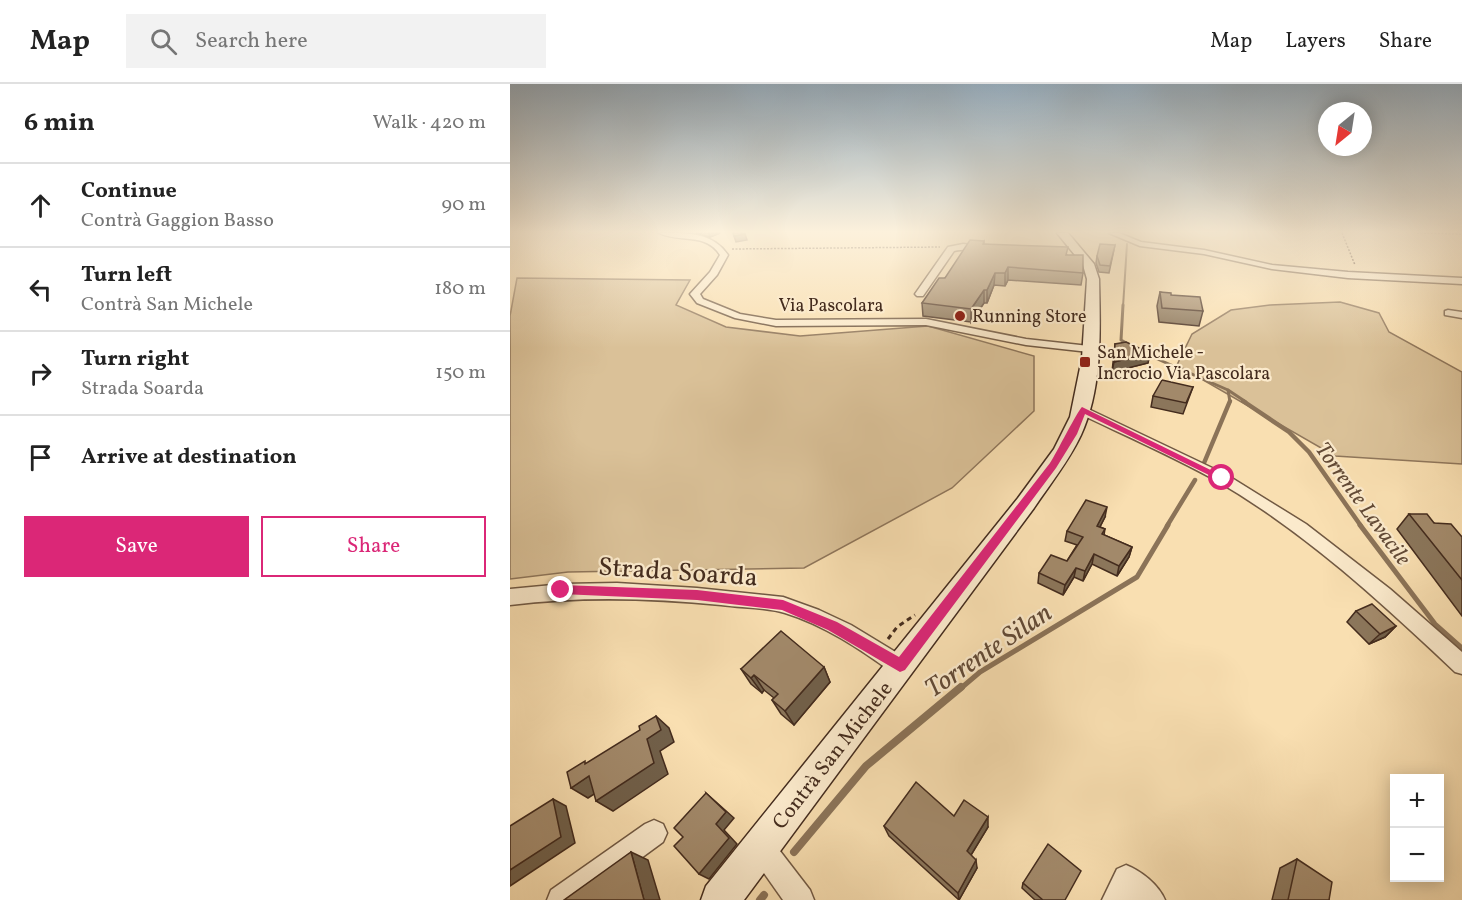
<!DOCTYPE html>
<meta charset="utf-8">
<style>
body{margin:0;font-family:Vollkorn,serif;background:#f2f2f2;color:#222}
.controls{position:absolute;right:18px;bottom:18px;display:grid;overflow:hidden;border-radius:0px;box-shadow:0 3px 15px #0003}
.controls button{width:54px;height:54px;display:grid;place-items:center;padding:0;border:0;border-bottom:2px solid #e0e0e0;background:#fff;color:#222;font:30px sans-serif}
.compass{position:absolute;left:808px;top:18px;width:54px;height:54px;border-radius:50%;background:#fff;box-shadow:0 3px 15px #0003;rotate:210deg}
.stop{position:absolute;width:18px;height:18px;margin:-14px;border:4px solid #db2777;border-radius:50%;background:#fff}
.stop.end{background:#db2777;border-color:#fff;box-shadow:0 2px 6px #0008}
.list{margin:0;padding:0;list-style:none}
h2{display:flex;justify-content:space-between;align-items:center;height:78px;margin:0;padding:0 24px;font-size:26px}
h2 small{font-size:20px;font-weight:400;color:#767676}
.list li{display:grid;grid-template-columns:39px 1fr auto;gap:18px;align-items:center;box-sizing:border-box;height:84px;padding:0 24px;border-top:2px solid #e0e0e0}
.list b{display:block;font-size:22px;white-space:nowrap}
.list p{margin:0;font-size:20px;white-space:nowrap;color:#767676}
.list em{font-size:20px;font-style:normal;color:#767676}
.actions{display:flex;gap:12px;padding:18px 24px}
.actions a{flex:1;padding:14px 0;border:2px solid #db2777;border-radius:0px;text-align:center;font-size:21px;color:#db2777}
.actions .main{background:#db2777;color:#fff}
.icon{flex:none;width:33px;height:33px;fill:none;stroke:currentColor;stroke-width:2;stroke-linecap:round;stroke-linejoin:round}
.map{position:relative;flex:none;width:952px;height:816px;overflow:hidden}
header{display:flex;align-items:center;gap:36px;box-sizing:border-box;height:84px;padding:0 30px;background:#fff;border-bottom:2px solid #e0e0e0}
header strong{font-size:28px}
nav{display:flex;gap:33px;margin-inline-start:auto;font-size:21px}
.search{width:420px;height:54px;background:#f2f2f2;display:flex;align-items:center;gap:15px;box-sizing:border-box;padding:0 21px;border-radius:0px;color:#767676;font-size:22px}
main{display:flex}
aside{flex:1;background:#fff}
.map>svg:first-child{display:block}
</style>
<header>
<strong>Map</strong>
<div class="search"><svg class="icon" aria-label="search" viewBox="0 0 24 24"><circle cx="10" cy="10" r="6"/><path d="M15 15l6 6"/></svg>Search here</div>
<nav><a>Map</a><a>Layers</a><a>Share</a></nav>
</header>
<main>
<aside>
<h2>6 min<small>Walk · 420 m</small></h2>
<ul class="list">
<li><svg class="icon" aria-label="ahead" viewBox="0 0 24 24"><path d="M12 20V5M6 11l6-6 6 6"/></svg><div><b>Continue</b><p>Contrà Gaggion Basso</p></div><em>90 m</em></li>
<li><svg class="icon" aria-label="left" viewBox="0 0 24 24"><path d="M17 20v-9H6M10 6l-5 5 5 5"/></svg><div><b>Turn left</b><p>Contrà San Michele</p></div><em>180 m</em></li>
<li><svg class="icon" aria-label="right" viewBox="0 0 24 24"><path d="M7 20v-9h11M14 6l5 5-5 5"/></svg><div><b>Turn right</b><p>Strada Soarda</p></div><em>150 m</em></li>
<li><svg class="icon" aria-label="arrive" viewBox="0 0 24 24"><path d="M6 21V4h12l-3 4 3 4H6"/></svg><div><b>Arrive at destination</b></div></li>
</ul>
<div class="actions"><a class="main">Save</a><a>Share</a></div>
</aside>
<div class="map">
<svg width="952" height="816" viewBox="0 0 952 816">
<rect width="100%" height="100%" fill="#f9dfb1"/>
<filter id="stains"><feTurbulence type="fractalNoise" baseFrequency=".00333" numOctaves="4"/><feColorMatrix values="0 0 0 0 .2 0 0 0 0 .09 0 0 0 0 .02 0 0 0 .5 -.17"/></filter>
<radialGradient id="worn" r=".72"><stop offset=".6" stop-color="#630" stop-opacity="0"/><stop offset="1" stop-color="#630" stop-opacity=".3"/></radialGradient>
<g fill="#dac198" stroke="#8f765b" stroke-width="1.5">
<polygon points="7,194 180,196 166,221 216,243 290,252 418,242 524,272 524,327 442,404 294,484 58,488 0,495 0,232"/>
<polygon points="830,218 869,229 879,248 952,288 952,380 825,372 667,281 682,250 721,226 760,221"/>
</g>
<g fill="none" stroke-linecap="round" stroke-linejoin="round">
<polyline stroke="#8b7358" stroke-width="2" points="613,223 617,160"/>
<g stroke="#8b7358" stroke-width="3">
<polyline points="613,221 611,256 618,260"/>
<polyline points="636,270 718,306 720,318"/>
<polyline points="718,306 736,318"/>
</g>
<g stroke="#8b7358" stroke-width="4.5">
<polyline points="733,317 779,348 799,368 851,442"/>
<polyline points="694,379 720,317"/>
<polyline points="657,442 685,396"/>
</g>
<g stroke="#8b7358" stroke-width="5">
<polyline points="850,441 925,540 952,564"/>
<polyline points="450,605 470,588 627,493 658,441"/>
</g>
<g stroke="#8b7358" stroke-width="8">
<polyline points="284,768 356,682 451,603"/>
<polyline points="250,816 254,811"/>
</g>
<defs>
<g id="street">
<path d="M149,149C174,149 202,147 218,171L207,191L190,210L193,215L230,230L266,236L416,235L516,255L579,262L584,265L579,268L516,261L416,241L266,242L225,234L187,219L180,210L200,188L210,171C196,148 169,159 149,149Z"/>
<polygon points="599,149 609,149 631,158 694,166 762,181 838,188 952,194 952,200 838,194 762,185 694,170 630,162"/>
<path d="M453,160L480,163C470,168 455,164 444,167L413,212H407L405,210L438,163Z"/>
<polygon points="938,226 952,228 952,234 935,231 935,227"/>
<path d="M572,322L717,391L796,440L880,505L952,568V590L945,588C871,518 795,448 707,397C662,372 614,351 568,329L566,326Z"/>
<path d="M107,499L187,504L273,513L309,526L341,541L397,575L400,582L397,589L390,591L383,589C350,565 314,541 275,529C254,523 232,524 211,521C140,514 71,512 0,521V505L53,500Z"/>
<polygon points="144,736 153,740 157,749 153,758 74,816 37,816 41,806 135,740"/>
<polygon points="251,750 260,754 300,806 304,816 273,816 242,772 238,763 242,754"/>
<path d="M616,781C631,787 648,800 655,816H592L607,785Z"/>
</g>
<path id="secondary" d="M547,149H558L584,180L589,195C590,246 593,303 571,351C559,377 540,400 524,424L234,816H191L196,802L508,414L544,365L560,333L572,274L577,195L573,181Z"/>
</defs>
<use href="#street" stroke="#715943" stroke-width="3"/>
<use href="#secondary" stroke="#442c1e" stroke-width="3"/>
<g stroke="#442c1e" stroke-width="1.5" stroke-dasharray="2 1.5" stroke-linecap="butt">
<polyline points="832,149 845,181"/>
<polyline points="907,149 952,150"/>
<polyline points="222,165 430,163"/>
</g>
<polyline stroke="#442c1e" stroke-width="3" stroke-dasharray="5 4" stroke-linecap="butt" points="378,555 387,543 405,531"/>
<use href="#street" fill="#fbeacc" fill-rule="evenodd"/>
<use href="#secondary" fill="#fbeacc" fill-rule="evenodd"/>
</g>
<g fill="#8b765b" stroke="#442c1e" stroke-width="1.5">
<polygon points="186,149 210,149 200,153"/>
<polygon points="474,157 474,160 557,171 573,189 571,201 498,196 495,202 484,201 477,219 474,219 461,238 413,232 412,219 435,194"/>
<polygon points="605,161 599,189 589,188 586,179 587,172"/>
<polygon points="650,208 661,211 693,227 689,242 649,238 647,222"/>
<polygon points="605,260 640,269 638,279 602,288"/>
<polygon points="683,303 673,330 641,323 643,312"/>
<polygon points="899,430 924,439 952,453 952,532 887,445"/>
<polygon points="595,433 590,443 595,445 594,451 622,463 619,473 607,492 582,480 573,497 564,493 553,511 528,499 529,489 557,477 567,461 555,457 557,447"/>
<polygon points="846,527 886,542 875,553 859,560 837,538"/>
<polygon points="314,583 320,598 284,641 271,630 262,616 264,614 254,606 252,609 241,600 231,585"/>
<polygon points="444,732 478,743 461,771 467,784 449,816 379,752 374,742"/>
<polygon points="787,775 819,816 762,816 770,784"/>
<polygon points="513,799 555,816 525,816 512,804"/>
</g>
<g fill="#71604a" stroke="#442c1e" stroke-width="1.5">
<polygon points="199,149 210,149 200,153"/>
<polygon points="235,150 237,156 226,158 224,152"/>
<polygon points="498,183 498,196 495,202 495,189"/>
<polygon points="485,189 484,201 477,219 477,206"/>
<polygon points="474,206 474,219 461,238 461,225"/>
<polygon points="640,269 638,279 602,288 604,278"/>
<polygon points="597,423 595,433 585,452 587,442"/>
<polygon points="622,463 619,473 607,492 609,482"/>
<polygon points="584,470 582,480 573,497 575,487"/>
<polygon points="566,484 564,493 553,511 555,501"/>
<polygon points="886,542 875,553 859,560 870,550"/>
<polygon points="314,583 320,598 284,641 275,627"/>
<polygon points="244,591 254,606 252,609 241,594"/>
<polygon points="146,632 159,644 164,658 150,667 158,690 103,727 86,717 137,655"/>
<polygon points="79,692 95,703 78,714 61,704"/>
<polygon points="196,709 224,734 214,746 227,760 199,795 189,790 206,740"/>
<polygon points="43,715 56,722 65,759 0,802 0,786"/>
<polygon points="478,733 478,743 458,776 457,767"/>
<polygon points="121,768 138,776 150,816 134,816"/>
<polygon points="466,776 467,784 449,816 448,809"/>
</g>
<g fill="#a2896a" stroke="#442c1e" stroke-width="1.5">
<polygon points="223,149 235,149 235,150 224,152"/>
<polygon points="460,156 474,157 473,160 558,163 556,171 573,171 573,189 498,183 495,189 485,189 477,206 474,206 461,225 412,219 429,194 435,194"/>
<polygon points="590,160 605,161 600,182 590,181 587,172"/>
<polygon points="650,208 661,209 661,211 690,213 693,227 652,224"/>
<polygon points="616,258 640,269 604,278 605,260"/>
<polygon points="652,296 683,303 676,319 643,312"/>
<polygon points="576,416 597,423 587,442 595,445 592,450 622,463 609,482 584,470 575,487 566,484 555,501 529,489 541,471 557,477 573,453 557,447"/>
<polygon points="899,430 917,430 924,439 941,440 952,453 952,496"/>
<polygon points="862,520 886,542 870,550 846,527"/>
<polygon points="271,547 314,583 275,627 262,616 268,610 244,591 241,594 231,585"/>
<polygon points="146,632 151,646 137,655 144,679 86,717 79,692 61,704 57,688 75,677 75,680 130,646 129,642"/>
<polygon points="406,698 444,732 454,716 478,733 457,767 466,776 448,809 374,742"/>
<polygon points="196,709 216,728 206,740 219,754 189,790 164,762 173,753 164,744"/>
<polygon points="43,715 51,753 0,786 0,742"/>
<polygon points="538,760 571,787 555,816 533,816 513,799"/>
<polygon points="121,768 134,816 54,816"/>
<polygon points="787,775 822,798 819,816 778,816"/>
</g>
<linearGradient id="sky" x2="0" y2="1"><stop stop-color="#96adbe"/><stop offset="0.56" stop-color="#fcf1dc"/><stop offset="1" stop-color="#fcf1dc" stop-opacity="0"/></linearGradient>
<rect width="952" height="264" fill="url(#sky)"/>
<path fill="#db2777" d="M572,323L717,394L709,396L575,330L567,350L546,384L395,586L390,588L318,546L272,526L187,516L51,510L45,506L51,501L187,506L273,516L327,538L389,573L540,379C546,370 568,326 572,323Z"/>
<g fill="#8f2418" stroke="#fbeacc" stroke-width="2">
<circle cx="450" cy="232" r="6"/>
<rect x="569" y="272" width="12" height="12" rx="3"/>
</g>
<g text-anchor="middle" stroke-width="4.5" stroke-linejoin="round" paint-order="stroke">
<g font-size="18" fill="#442c1e" stroke="#fbeacc">
<text x="321" y="227">Via Pascolara</text>
</g>
<g font-size="18" fill="#442c1e" stroke="#fbeacc" text-anchor="start">
<text x="462" y="238">Running Store</text>
<text x="587" y="274">San Michele -<tspan x="587" dy="21">Incrocio Via Pascolara</tspan></text>
</g>
<g font-size="21" fill="#442c1e" stroke="#fbeacc">
<text transform="translate(322 671) rotate(-52)" y="7">Contrà San Michele</text>
</g>
<g font-size="22" font-style="italic" fill="#624a36" stroke="#fbeacc">
<text transform="translate(854 419) rotate(54)" y="8">Torrente Lavacile</text>
</g>
<g font-size="26" fill="#442c1e" stroke="#fbeacc">
<text transform="translate(168 487) rotate(4)" y="9">Strada Soarda</text>
</g>
<g font-size="27" font-style="italic" fill="#624a36" stroke="#fbeacc">
<text transform="translate(478 566) rotate(-34)" y="9">Torrente Silan</text>
</g>
</g>
<rect width="100%" height="100%" filter="url(#stains)"/>
<rect width="100%" height="100%" fill="url(#worn)"/>
</svg>
<div class="controls">
<button>+</button>
<button>−</button>
</div>
<svg class="compass" viewBox="-18 -18 36 36"><path d="M0-13l5 13h-10z" fill="#e53935"/><path d="M0 13l5-13h-10z" fill="#767676"/></svg>
<div class="stop" style="left:712px;top:394px"></div>
<div class="stop end" style="left:51px;top:506px"></div>
</div>
</main>
